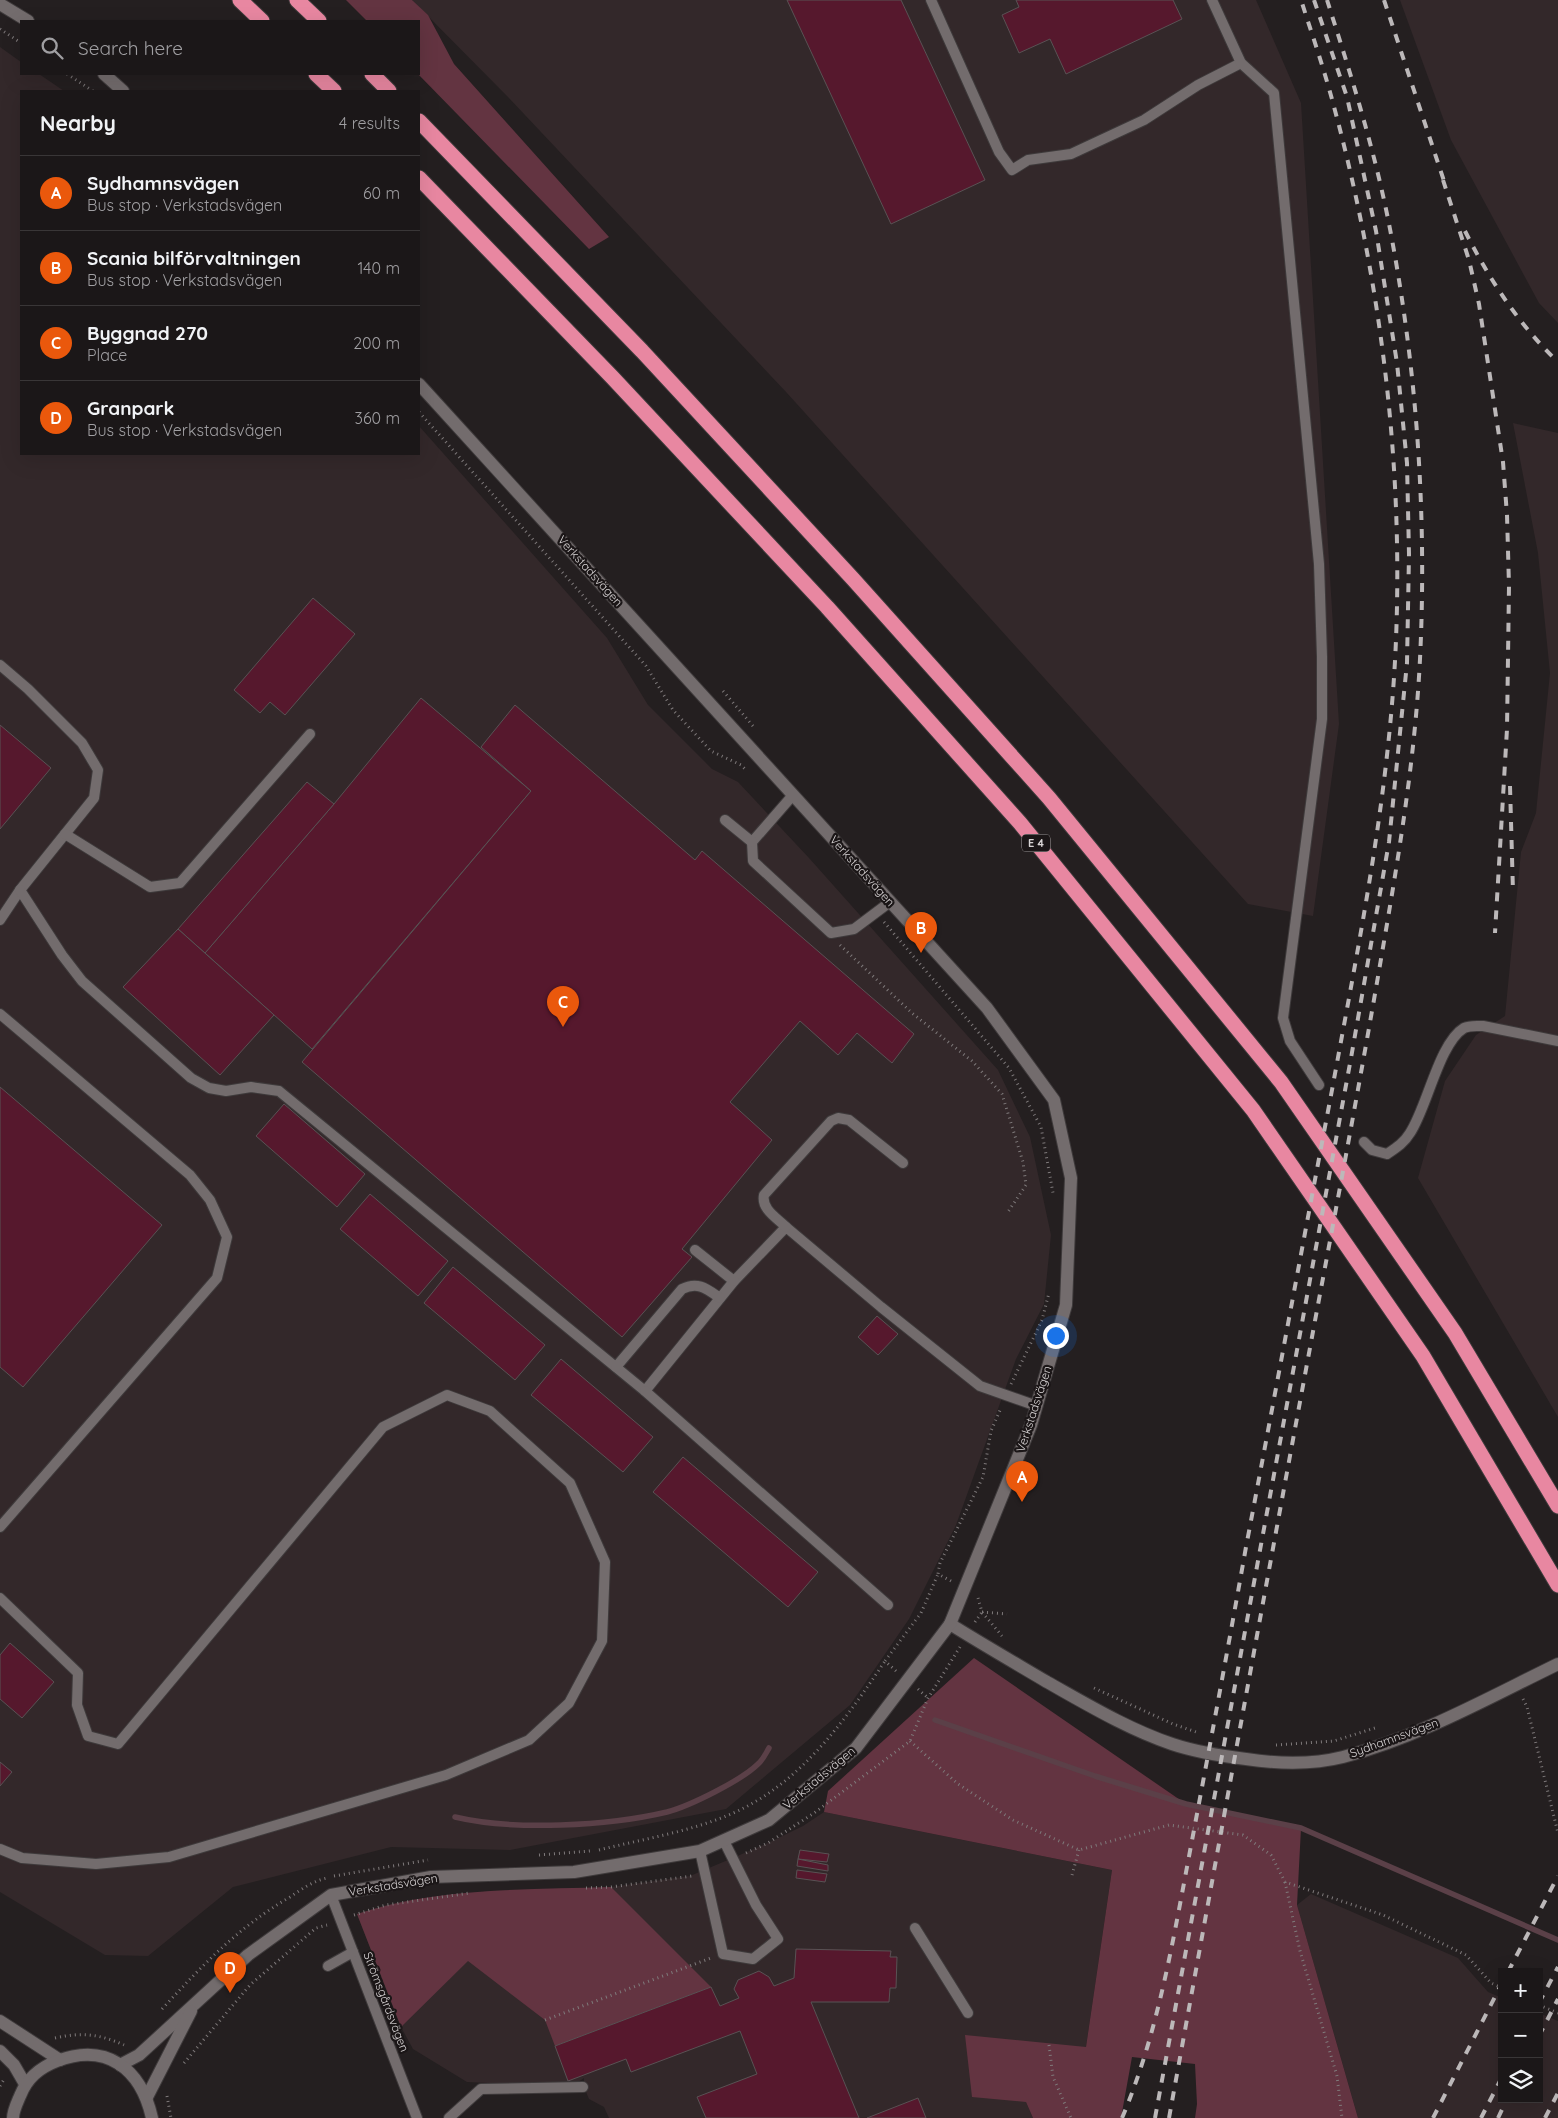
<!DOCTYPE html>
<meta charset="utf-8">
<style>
body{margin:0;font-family:Quicksand,sans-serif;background:#282425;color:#f1f3f6}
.controls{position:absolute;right:15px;bottom:15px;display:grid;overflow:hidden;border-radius:0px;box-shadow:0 5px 20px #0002}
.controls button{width:45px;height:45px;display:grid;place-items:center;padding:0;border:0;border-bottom:1px solid #393637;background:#1b1718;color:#f1f3f6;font:25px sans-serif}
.you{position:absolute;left:1055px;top:1335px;width:18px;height:18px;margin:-12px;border:4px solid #fff;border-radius:50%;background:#1a73e8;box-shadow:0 0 0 8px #1a73e833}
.badge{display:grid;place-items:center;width:32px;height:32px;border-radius:50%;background:#ea580c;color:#fff;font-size:16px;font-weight:700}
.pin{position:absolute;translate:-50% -41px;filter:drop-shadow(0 1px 2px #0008)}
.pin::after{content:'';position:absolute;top:26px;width:18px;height:15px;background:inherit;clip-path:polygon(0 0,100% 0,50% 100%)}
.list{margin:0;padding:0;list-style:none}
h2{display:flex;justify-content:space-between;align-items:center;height:65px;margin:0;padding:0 20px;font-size:21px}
h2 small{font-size:16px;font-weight:400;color:#a09fa2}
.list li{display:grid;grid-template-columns:32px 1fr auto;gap:15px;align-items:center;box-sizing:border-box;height:75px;padding:0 20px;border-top:1px solid #393637}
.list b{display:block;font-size:19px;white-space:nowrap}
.list p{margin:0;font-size:16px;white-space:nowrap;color:#a09fa2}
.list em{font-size:16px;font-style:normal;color:#a09fa2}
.icon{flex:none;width:28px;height:28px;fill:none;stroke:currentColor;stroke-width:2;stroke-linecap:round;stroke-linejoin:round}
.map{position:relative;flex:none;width:1558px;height:2118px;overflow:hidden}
.search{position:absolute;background:#1b1718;box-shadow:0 5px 20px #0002;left:20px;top:20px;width:400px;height:55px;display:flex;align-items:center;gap:12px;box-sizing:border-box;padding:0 18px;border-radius:0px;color:#a09fa2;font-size:19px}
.panel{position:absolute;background:#1b1718;box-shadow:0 5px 20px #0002;left:20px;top:90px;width:400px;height:365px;border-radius:0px}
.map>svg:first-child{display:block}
</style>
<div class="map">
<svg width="1558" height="2118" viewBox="0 0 1558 2118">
<rect width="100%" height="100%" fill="#241f20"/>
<g fill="#33282a">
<polygon points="412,0 1256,0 1301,103 1339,724 1313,916 1248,904 787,393 508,97"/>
<polygon points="1400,0 1558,0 1558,323 1539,303 1451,140"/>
<polygon points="0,47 21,62 21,74 39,74 64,91 21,91 21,454 419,454 419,426 607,638 648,705 712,769 738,782 809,858 998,1070 1030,1137 1051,1235 1044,1304 1016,1359 956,1525 909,1619 850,1705 726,1809 510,1850 391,1847 233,1887 148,1956 105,1955 0,1892"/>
<polygon points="1513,423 1558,433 1558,1417 1418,1178 1445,1081 1476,1035 1505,1016 1521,852 1536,813 1550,673 1538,553"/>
<polygon points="824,1812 1112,1870 1086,2047 1026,2102 1033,2118 609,2118 604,2107 589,2099 584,2087 584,2078 571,2087 467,2082 413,2049 401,2027 357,1914 386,1905 490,1891 611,1887 690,1876 768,1843 803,1826"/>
<polygon points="1311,1894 1458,1958 1488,1992 1502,1998 1502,2099 1539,2099 1539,2013 1558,2021 1558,2118 1358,2118 1297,1905"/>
</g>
<g fill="#633441">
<polygon points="346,0 412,0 428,15 454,64 609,237 589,249 418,74 419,21 367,21"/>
<polygon points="974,1658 1186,1804 1301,1828 1297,1905 1358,2118 1195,2118 1197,2104 1195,2064 1132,2057 1121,2118 1033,2118 1026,2102 972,2097 965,2035 1086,2047 1112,1870 824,1812 828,1791"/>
<path d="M611,1887L711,1987L555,2046L545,2020L468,1961L401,2027L357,1914C438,1887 527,1890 611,1887Z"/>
</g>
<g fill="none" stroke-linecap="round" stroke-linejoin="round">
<g stroke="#5b4048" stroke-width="5.5">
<polyline points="935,1720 1095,1776 1186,1804 1301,1828 1558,1940"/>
<path d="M455,1817C514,1831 608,1826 667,1812C690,1806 742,1780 758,1764C763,1760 766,1753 769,1748"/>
</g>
</g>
<g fill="#56182d" stroke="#595254">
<polygon points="787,0 901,0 985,180 891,224"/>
<polygon points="1016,0 1173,0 1182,19 1066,74 1050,39 1019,53 1002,15 1019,7"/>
<polygon points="313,598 355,634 285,715 270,702 260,713 234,690"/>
<polygon points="421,698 531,791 312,1049 205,953 334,804"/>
<polygon points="515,705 695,860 702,851 914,1034 892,1063 857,1033 838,1055 800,1021 730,1102 772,1140 682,1249 692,1257 622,1337 302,1062 531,791 481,747"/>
<polygon points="0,725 51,768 0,829"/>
<polygon points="307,782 334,804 205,953 178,929"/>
<polygon points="178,929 274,1015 220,1075 123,987"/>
<polygon points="0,1087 162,1225 23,1387 0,1367"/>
<polygon points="284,1104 365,1174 337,1207 256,1136"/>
<polygon points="370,1194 448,1261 418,1296 340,1229"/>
<polygon points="453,1267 545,1345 515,1380 424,1303"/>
<polygon points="877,1316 898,1334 878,1355 858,1337"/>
<polygon points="561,1359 653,1437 623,1472 531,1395"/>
<polygon points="683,1457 818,1572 788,1607 653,1492"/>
<polygon points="10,1643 54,1682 22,1718 0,1699 0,1655"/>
<polygon points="0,1762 12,1772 0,1786"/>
<polygon points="800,1850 829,1854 827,1862 798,1859"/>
<polygon points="798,1859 828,1865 828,1871 797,1866"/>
<polygon points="797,1870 827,1874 825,1882 796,1878"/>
<polygon points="796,1949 891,1951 890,1957 897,1957 896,1988 890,1988 889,2002 811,2002 859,2118 706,2118 697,2097 757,2074 740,2031 631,2072 626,2059 568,2081 555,2046 711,1987 720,2006 739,1998 734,1989 738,1980 759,1971 769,1977 774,1986 794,1978"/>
<polygon points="918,2098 926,2118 867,2118"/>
</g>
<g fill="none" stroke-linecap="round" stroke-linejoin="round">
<defs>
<g id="lane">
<polyline points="931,0 999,152 1012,170 1028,160 1071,154 1144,120 1198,85 1241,63"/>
<polyline points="1212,0 1241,63 1274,93 1319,564 1322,657 1322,719 1283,1018 1290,1041 1319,1085"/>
<polyline points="0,665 28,689 82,743 98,770 94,798 20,890 0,920"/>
<polyline points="793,795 752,842 753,861 831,933 854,929 890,902"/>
<polyline points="725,820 752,842"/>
<polyline points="65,834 150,887 180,883 310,734"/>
<polyline points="20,890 62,955 82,981 191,1078 209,1088 226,1091 251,1087 279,1091 645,1391 734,1281 786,1227 881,1307 980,1386 1037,1406"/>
<polyline points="0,1014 190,1175 210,1200 227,1237 217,1278 0,1527"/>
<path d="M1364,1142L1372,1150L1387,1154C1396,1148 1404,1143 1410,1133C1427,1108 1439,1043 1464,1028C1470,1025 1477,1026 1483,1026L1558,1041"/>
<path d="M786,1227C777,1218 761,1209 764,1195L831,1121L838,1118L849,1120L903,1163"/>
<polyline points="695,1250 734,1281"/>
<path d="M616,1367L682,1289C698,1281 707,1289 720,1298"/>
<polyline points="645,1391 888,1605"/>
<polyline points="0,1598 78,1673 77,1705 88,1736 118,1744 383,1427 447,1395 490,1411 570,1483 605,1562 602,1641 569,1703 529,1740 446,1775 169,1857 96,1864 22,1858 0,1849"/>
<polyline points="700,1851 723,1954 753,1959 778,1939 756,1905 724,1841"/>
<polyline points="331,1895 417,2118"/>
<polyline points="915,1928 968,2013"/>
<polyline points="328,1966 353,1952"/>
<polyline points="449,2118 481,2089 583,2087"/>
</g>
<path id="street" d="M950,1624C982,1644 1015,1663 1047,1682C1088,1705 1128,1729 1172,1744C1196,1752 1221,1756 1246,1759C1279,1764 1311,1765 1343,1757C1419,1737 1488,1698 1558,1664"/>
<g id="secondary">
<polyline points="0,4 28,21"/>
<polyline points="104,74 123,91"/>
<polyline points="0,2021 60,2060"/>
<polyline points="0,2051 14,2065 25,2084"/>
<polyline points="120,2065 139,2055 248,1955 331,1895 431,1877 574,1872 700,1851 769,1820 856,1748 950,1624 1031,1425 1066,1305 1071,1178 1054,1100 987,1008 419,384"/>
<polyline points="147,2097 191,2011"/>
<path d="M13,2118C13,2111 17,2103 20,2096C27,2078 39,2068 57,2061C107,2042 141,2069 152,2118"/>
</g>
<g id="highway">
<polyline points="240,0 262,21"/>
<polyline points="297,0 319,21"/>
<polyline points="316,74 334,91"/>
<polyline points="372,74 389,91"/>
<polyline points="419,121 642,351 853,579 1049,798 1281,1082 1455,1333 1558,1506"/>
<polyline points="419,178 612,377 827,607 1020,823 1253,1110 1423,1356 1558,1585"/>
</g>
</defs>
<use href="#lane" stroke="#3e3a3b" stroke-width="12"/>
<use href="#street" stroke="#3e3a3b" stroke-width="14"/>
<use href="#secondary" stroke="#3e3a3b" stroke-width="14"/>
<use href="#highway" stroke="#3e3a3b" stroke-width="17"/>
<g stroke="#7f7a7b" stroke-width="3" stroke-dasharray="1 4" stroke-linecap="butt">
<polyline points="0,29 21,43"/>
<polyline points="67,74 93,91"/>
<polyline points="419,412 646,666 673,710 711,751 741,765 746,770"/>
<polyline points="723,691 753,726"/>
<polyline points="884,922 1009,1068 1041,1127 1053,1193"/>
<polyline points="840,945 912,1013 972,1061 1002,1094 1023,1162 1026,1185 1008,1212"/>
<polyline points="1011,1384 1042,1320 1049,1293"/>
<polyline points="951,1581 938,1574 940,1563 983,1477 991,1431 1001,1408"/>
<polyline points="978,1598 982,1612 1002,1636"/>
<polyline points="982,1612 1007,1614"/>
<polyline points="975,1622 982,1612"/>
<polyline points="896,1671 885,1661 921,1613 938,1574"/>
<polyline points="1094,1688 1173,1724 1199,1733"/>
<polyline points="918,1689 928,1698"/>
<polyline points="1523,1699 1527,1707 1558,1833"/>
<polyline points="910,1741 958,1784 1013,1820 1079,1850 1169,1825 1243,1835 1271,1855 1285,1882 1383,1915 1466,1955 1491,1983 1502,1988"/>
<polyline points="1276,1745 1334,1741 1378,1727"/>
<path d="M599,1850C643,1839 689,1832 731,1814C799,1785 845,1721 885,1661"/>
<polyline points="746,1853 768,1843 814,1813 910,1741 928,1698 960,1647"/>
<polyline points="539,1855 590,1851"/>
<polyline points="1072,1875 1079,1850"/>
<polyline points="334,1876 428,1860"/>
<polyline points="1285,1882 1300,1951 1337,2076 1342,2118"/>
<polyline points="586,1888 611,1887 692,1876"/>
<polyline points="354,1915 386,1905 470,1893"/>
<polyline points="1539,2005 1558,2013"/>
<path d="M162,2009C203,1965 237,1928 290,1897C302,1889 313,1881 327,1878"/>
<polyline points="545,2020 711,1958"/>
<path d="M55,2038C82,2032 99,2034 124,2045"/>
<polyline points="1049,2045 1053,2077 1071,2118"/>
<polyline points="184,2063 250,1985 316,1928 327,1925"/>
<polyline points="0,2086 5,2078"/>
<polyline points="167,2096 171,2118"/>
</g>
<use href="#lane" stroke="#736c6d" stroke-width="10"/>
<use href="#street" stroke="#736c6d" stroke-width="12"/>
<use href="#secondary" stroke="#736c6d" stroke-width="12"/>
<use href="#highway" stroke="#e887a1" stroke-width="15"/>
<g stroke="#bcb8b9" stroke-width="4" stroke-dasharray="9 9" stroke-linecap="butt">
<polyline points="1384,0 1446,187"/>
<polyline points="1443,180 1469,260 1479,304 1503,462 1507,515 1509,586 1507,729 1495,933"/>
<path d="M1465,231C1489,279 1519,325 1558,362"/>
<polyline points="1510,786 1513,892"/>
<polyline points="1508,1972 1558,1876"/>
<polyline points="1539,2003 1558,1967"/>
<polyline points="1539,2036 1558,1999"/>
<path d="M1122,2118C1156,2038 1171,1952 1187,1867C1207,1761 1227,1654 1246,1547C1275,1395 1303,1242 1332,1090C1358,948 1387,805 1395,661C1405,474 1382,284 1333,103C1324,69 1312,34 1301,0"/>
<polyline points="1155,2118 1351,1058 1389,842 1407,663 1409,554 1407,463 1397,363 1376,231 1347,97 1314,0"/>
<path d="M1169,2118C1218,1849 1267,1579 1317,1310C1339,1193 1361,1076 1381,959C1398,860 1415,760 1420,659C1427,516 1417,370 1390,229C1375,151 1351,75 1327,0"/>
<polyline points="1433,2118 1502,1983"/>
<polyline points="1481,2118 1502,2077"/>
<polyline points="1498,2118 1507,2099"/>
<polyline points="1545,2118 1558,2093"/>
</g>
</g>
<g text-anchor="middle" stroke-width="4.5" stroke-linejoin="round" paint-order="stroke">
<rect fill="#1b1617" stroke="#9f9b9c" stroke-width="1" x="1022" y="834.5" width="28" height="17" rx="4"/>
<g font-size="11" font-weight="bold" fill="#d8d4d5">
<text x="1036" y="847">E 4</text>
</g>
<g font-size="12" fill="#d8d4d5" stroke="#1b1617">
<text transform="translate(590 571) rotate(48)" y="4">Verkstadsvägen</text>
<text transform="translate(862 871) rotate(48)" y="4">Verkstadsvägen</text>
<text transform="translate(1034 1409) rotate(-72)" y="4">Verkstadsvägen</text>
<text transform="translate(1394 1738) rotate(-20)" y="4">Sydhamnsvägen</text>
<text transform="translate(819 1778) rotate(-40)" y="4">Verkstadsvägen</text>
<text transform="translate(393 1885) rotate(-9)" y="4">Verkstadsvägen</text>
<text transform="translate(386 2002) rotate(69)" y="4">Strömsgårdsvägen</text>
</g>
</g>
</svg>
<div class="controls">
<button>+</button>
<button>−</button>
<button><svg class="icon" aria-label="layers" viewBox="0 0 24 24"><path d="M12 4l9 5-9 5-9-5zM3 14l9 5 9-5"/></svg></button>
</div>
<div class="you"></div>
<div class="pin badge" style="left:1022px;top:1502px">A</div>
<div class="pin badge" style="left:921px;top:953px">B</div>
<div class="pin badge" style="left:563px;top:1027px">C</div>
<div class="pin badge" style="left:230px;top:1993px">D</div>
<div class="search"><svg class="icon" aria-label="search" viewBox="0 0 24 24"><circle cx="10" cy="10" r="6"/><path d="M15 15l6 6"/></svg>Search here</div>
<section class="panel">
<h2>Nearby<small>4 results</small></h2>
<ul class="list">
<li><span class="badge">A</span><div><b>Sydhamnsvägen</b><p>Bus stop · Verkstadsvägen</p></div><em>60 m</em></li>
<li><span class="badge">B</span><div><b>Scania bilförvaltningen</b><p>Bus stop · Verkstadsvägen</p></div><em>140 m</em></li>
<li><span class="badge">C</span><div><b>Byggnad 270</b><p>Place</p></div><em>200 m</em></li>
<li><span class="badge">D</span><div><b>Granpark</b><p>Bus stop · Verkstadsvägen</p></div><em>360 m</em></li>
</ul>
</section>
</div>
